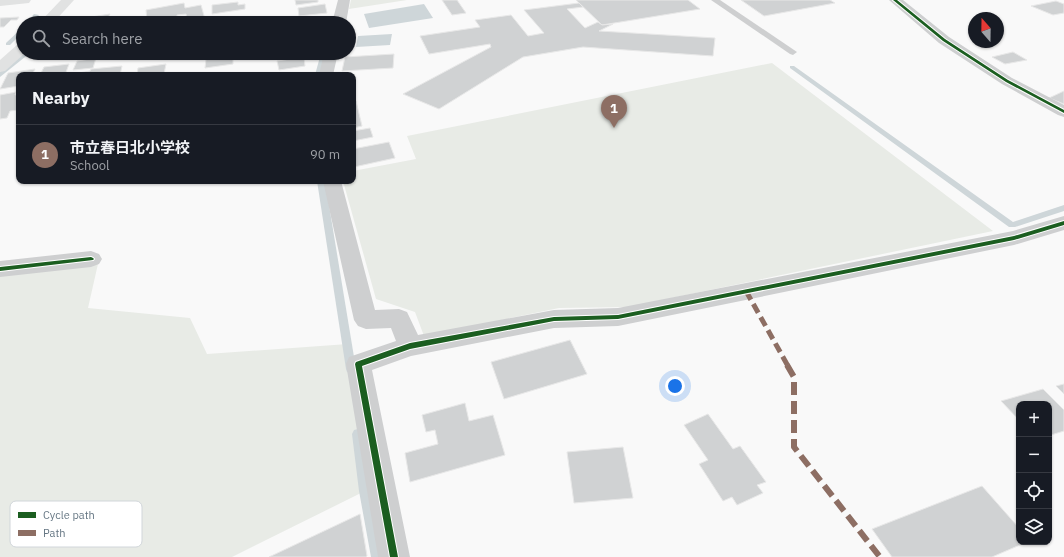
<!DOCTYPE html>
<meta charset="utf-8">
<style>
body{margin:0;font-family:"IBM Plex Sans","Noto Sans JP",sans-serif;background:#242831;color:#f1f3f6}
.controls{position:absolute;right:12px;bottom:12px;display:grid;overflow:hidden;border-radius:8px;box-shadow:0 1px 3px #0004}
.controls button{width:36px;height:36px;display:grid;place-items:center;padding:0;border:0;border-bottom:1px solid #363941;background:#171b24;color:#f1f3f6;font:20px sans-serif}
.compass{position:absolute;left:968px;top:12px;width:36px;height:36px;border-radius:50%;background:#171b24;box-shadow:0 1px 3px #0004;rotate:340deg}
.you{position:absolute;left:675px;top:386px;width:14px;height:14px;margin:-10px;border:3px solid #fff;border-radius:50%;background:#1a73e8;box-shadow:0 0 0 6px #1a73e833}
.badge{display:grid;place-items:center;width:26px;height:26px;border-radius:50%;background:#0f766e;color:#fff;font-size:13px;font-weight:700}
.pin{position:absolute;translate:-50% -33px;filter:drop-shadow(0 1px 2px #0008)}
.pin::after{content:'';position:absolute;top:21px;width:14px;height:12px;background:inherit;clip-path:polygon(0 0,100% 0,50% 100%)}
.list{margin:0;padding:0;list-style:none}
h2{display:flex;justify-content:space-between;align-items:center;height:52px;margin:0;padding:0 16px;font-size:17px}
h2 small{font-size:13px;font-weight:400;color:#9ea1a6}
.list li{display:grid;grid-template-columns:26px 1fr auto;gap:12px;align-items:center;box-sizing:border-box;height:60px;padding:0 16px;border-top:1px solid #363941}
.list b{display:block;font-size:15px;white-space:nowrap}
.list p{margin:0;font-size:13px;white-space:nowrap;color:#9ea1a6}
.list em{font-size:13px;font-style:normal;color:#9ea1a6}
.icon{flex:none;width:22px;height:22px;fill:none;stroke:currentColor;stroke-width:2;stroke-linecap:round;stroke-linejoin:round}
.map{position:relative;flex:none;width:1064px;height:557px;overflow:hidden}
.search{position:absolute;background:#171b24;box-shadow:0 1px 3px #0004;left:16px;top:16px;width:340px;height:44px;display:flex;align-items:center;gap:10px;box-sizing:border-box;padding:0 14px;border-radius:22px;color:#9ea1a6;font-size:15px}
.panel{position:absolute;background:#171b24;box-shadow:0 1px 3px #0004;left:16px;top:72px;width:340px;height:112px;border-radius:8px}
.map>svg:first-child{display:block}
</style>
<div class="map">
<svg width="1064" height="557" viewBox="0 0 1064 557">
<rect width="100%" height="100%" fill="#f9f9f9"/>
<g fill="#e8ebe6">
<polygon points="351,0 407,0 349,9"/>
<polygon points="772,63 993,231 628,307 559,308 424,336 415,312 376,299 343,181 353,181 353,171 416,159 407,136"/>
<polygon points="100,255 88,308 190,318 207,354 348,344 365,491 232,557 0,557 0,276 12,264"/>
</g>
<g fill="#ced6d9">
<polygon points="424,4 433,18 369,28 364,14"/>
<polygon points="392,34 390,45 356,47 358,36"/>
</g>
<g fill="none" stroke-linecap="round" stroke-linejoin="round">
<g fill="#ced6d9" fill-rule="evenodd">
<polygon points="34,14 39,15 32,23 26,23"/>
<polygon points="23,27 23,32 10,45 6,45 6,43"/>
<polygon points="23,53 30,53 0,77 0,72"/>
<polygon points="321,53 327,53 321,75 315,75"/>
<polygon points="790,66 794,66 1013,222 1064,205 1064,211 1015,227 1009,227 790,68"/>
<polygon points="317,181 325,181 356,369 355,372 351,373 347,372 346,369"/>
<polygon points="358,429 362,430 364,434 371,491 383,557 371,557 359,491 352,434 354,430"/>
</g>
</g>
<g fill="#d0d2d3" stroke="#e8e8e8">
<polygon points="295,0 318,0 318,2 296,5"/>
<polygon points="442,0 457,0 466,13 452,15"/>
<polygon points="576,0 688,0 700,9 602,25"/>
<polygon points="741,0 830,0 835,3 764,16"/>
<polygon points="1056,1 1064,4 1064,13 1053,15 1031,6"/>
<polygon points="238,2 238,5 245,4 245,9 212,14 212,5"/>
<polygon points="184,3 185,8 201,5 206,23 188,23 186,14 177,15 177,17 147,20 146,10"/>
<polygon points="579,3 583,7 567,9 585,28 598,22 602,25 613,24 599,31 715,38 713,56 583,47 523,57 439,109 403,94 491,47 490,44 429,54 420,36 480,27 475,20 511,15 528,36 544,33 524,10"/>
<polygon points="325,4 327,13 299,16 298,8"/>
<polygon points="110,14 105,23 59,22 61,19 74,18 73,20"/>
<polygon points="19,17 17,20 11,20 4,27 0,27 0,18"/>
<polygon points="316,20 317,23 293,23"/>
<polygon points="1013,52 1027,60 1005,64 992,57"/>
<polygon points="394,54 393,68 342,71 345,57"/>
<polygon points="233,55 233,64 205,68 206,59"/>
<polygon points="304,57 305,66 279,70 277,61"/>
<polygon points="96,58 93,68 73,70 77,61"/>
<polygon points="69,64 65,75 40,75 44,67"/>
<polygon points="166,64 164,74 137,75 138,68"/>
<polygon points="122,66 120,75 79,75 79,73 90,71 91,69"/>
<polygon points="35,69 32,75 19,75 19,86 0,89 8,73"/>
<polygon points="1064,91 1064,104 1049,98"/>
<polygon points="16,92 15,95 19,94 19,110 10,111 7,118 0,119 0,95"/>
<polygon points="353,101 356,101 362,126 353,128"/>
<polygon points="370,128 373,137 353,141 353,131"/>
<polygon points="389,142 395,158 354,167 353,149"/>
<polygon points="570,340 587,374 504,399 491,362"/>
<polygon points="1064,384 1064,394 1056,386"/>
<polygon points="1043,389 1064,410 1064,431 1051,435 1049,433 1049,404 1019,404 1019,420 1001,401"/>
<polygon points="465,403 469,421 493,415 505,455 410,482 405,453 438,444 435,430 426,432 422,415"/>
<polygon points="708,414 733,449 740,446 766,482 757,485 763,493 737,505 732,497 723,501 699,464 708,460 684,425"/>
<polygon points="623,447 633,498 574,503 567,452"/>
<polygon points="982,486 1019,528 1019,542 1027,542 992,557 892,557 872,529"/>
<polygon points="360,514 367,556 366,557 269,557"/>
</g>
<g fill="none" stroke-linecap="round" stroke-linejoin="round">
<polygon fill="#cecfd0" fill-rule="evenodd" points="711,0 720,0 797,52 793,55 790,54"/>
<g fill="#cecfd0" fill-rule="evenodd">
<polygon points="338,0 350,0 346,23 332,23"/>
<polygon points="889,0 903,0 949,37 1012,78 1064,105 1064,117 1058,115 1002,84 939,43"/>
<polygon points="324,53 338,53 333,75 319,75"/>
<polygon points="323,181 341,181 375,310 399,309 407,312 418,335 554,310 618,308 1013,231 1064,216 1064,230 1014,245 618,326 554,328 411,356 372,370 410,557 378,557 346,364 349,357 396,341 391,328 366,329 358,326 354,320"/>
<polygon points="91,251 99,254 102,259 99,264 91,267 0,277 0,261"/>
</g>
<g fill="#e1e2e2" fill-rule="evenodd">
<polygon points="0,0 31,0 29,3 0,6"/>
<polygon points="61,0 74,0 53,23 39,23"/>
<polygon points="23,43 23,53 25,53 5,71 0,72 0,60 18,44"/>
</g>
<polyline stroke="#8d6e63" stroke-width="5" stroke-dasharray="10 5" stroke-linecap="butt" points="746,291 788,366"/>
<polyline stroke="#8d6e63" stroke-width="6" stroke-dasharray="13 6" stroke-linecap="butt" points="787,365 794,377 794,447 880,557"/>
<defs>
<g id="cycleway">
<polygon points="893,0 897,0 945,39 1008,80 1064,110 1064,113 1006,82 943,41"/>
<polygon points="1064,221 1064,225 1014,240 618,319 554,321 410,349 362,366 398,557 390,557 355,364 356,362 410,343 554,317 618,315 1014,236"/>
<polygon points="91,257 93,258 94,259 93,260 0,271 0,267"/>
</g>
</defs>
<use href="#cycleway" stroke="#fff" stroke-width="2"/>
<use href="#cycleway" fill="#1b5e20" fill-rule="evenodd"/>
</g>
<rect x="10" y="501" width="132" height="46" rx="6" fill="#fff" stroke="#d1d6da" stroke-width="1"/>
<rect x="18" y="512" width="18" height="6" fill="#1b5e20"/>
<rect x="18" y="530" width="18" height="6" fill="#8d6e63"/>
<g font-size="11" fill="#657683">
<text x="43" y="519">Cycle path</text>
<text x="43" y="537">Path</text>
</g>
</svg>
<div class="controls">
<button>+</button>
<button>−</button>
<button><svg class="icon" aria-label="locate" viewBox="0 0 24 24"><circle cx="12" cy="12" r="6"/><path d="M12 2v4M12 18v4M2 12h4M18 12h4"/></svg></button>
<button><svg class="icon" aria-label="layers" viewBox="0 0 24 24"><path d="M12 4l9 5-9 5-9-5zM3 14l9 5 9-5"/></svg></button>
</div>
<svg class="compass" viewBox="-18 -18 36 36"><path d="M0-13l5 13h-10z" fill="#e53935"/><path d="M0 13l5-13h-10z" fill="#9ea1a6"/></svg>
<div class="you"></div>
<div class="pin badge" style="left:614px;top:128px;background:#8d6e63">1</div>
<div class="search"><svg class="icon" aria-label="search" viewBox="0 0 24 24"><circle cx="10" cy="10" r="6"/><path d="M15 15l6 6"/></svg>Search here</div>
<section class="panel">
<h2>Nearby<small></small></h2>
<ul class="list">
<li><span class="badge" style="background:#8d6e63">1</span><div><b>市立春日北小学校</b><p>School</p></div><em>90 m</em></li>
</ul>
</section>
</div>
